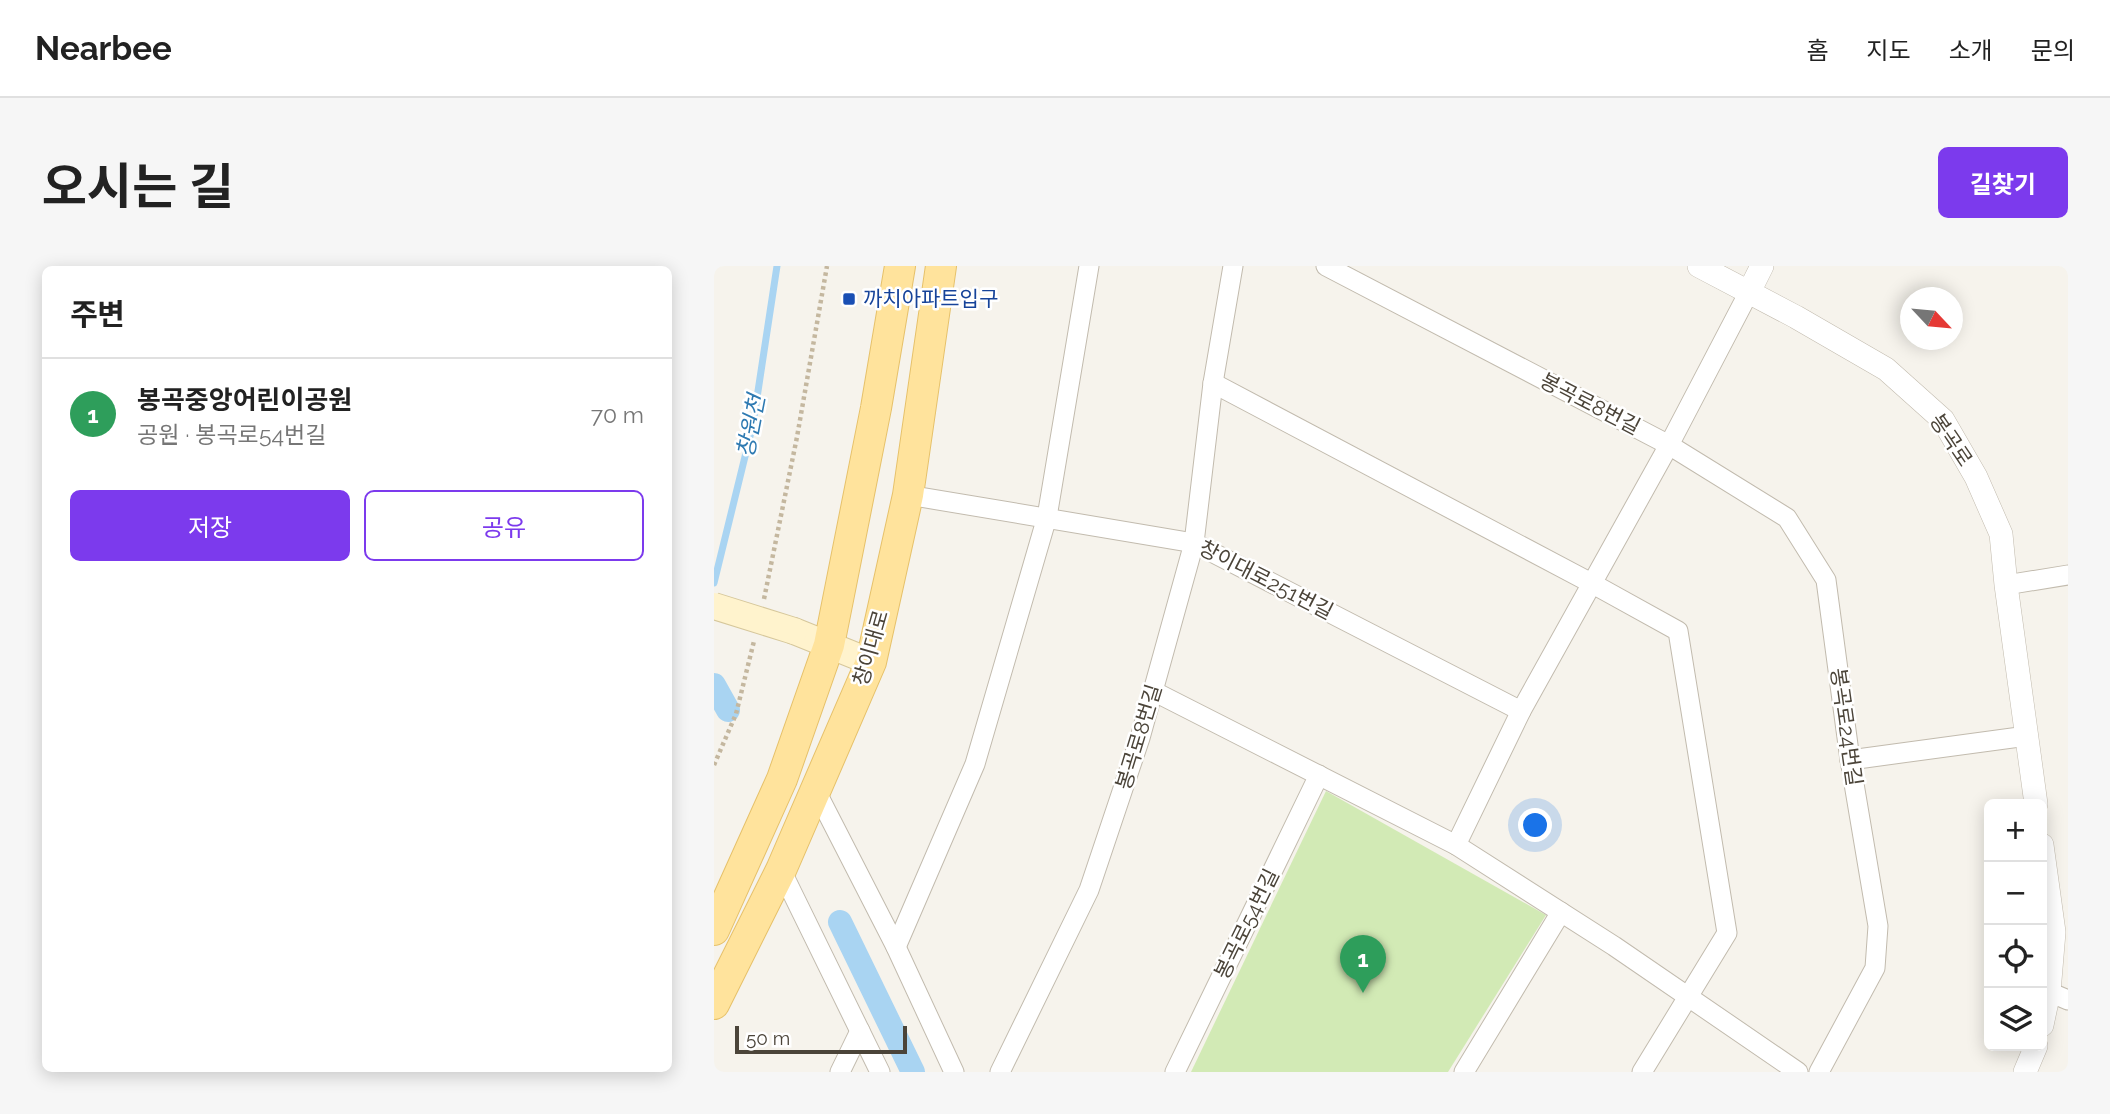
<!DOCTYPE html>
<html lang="ko">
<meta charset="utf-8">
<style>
body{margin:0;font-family:Raleway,"Noto Sans KR",sans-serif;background:#f6f6f6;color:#222}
.controls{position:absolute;right:21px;bottom:21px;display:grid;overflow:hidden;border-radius:10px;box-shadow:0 4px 18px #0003}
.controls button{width:63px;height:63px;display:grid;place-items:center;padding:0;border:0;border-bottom:2px solid #e0e0e0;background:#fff;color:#222;font:35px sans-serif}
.compass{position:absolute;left:1186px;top:21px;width:63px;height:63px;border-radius:50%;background:#fff;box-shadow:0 4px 18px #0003;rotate:116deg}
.scale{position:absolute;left:21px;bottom:18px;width:172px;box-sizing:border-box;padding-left:7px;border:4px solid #4b4439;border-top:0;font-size:19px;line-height:24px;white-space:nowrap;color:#4b4439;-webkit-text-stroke:5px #fff;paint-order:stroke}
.you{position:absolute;left:822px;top:560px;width:24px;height:24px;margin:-18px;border:5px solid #fff;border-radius:50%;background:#1a73e8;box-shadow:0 0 0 10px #1a73e833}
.badge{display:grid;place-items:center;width:46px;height:46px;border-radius:50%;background:#7c3aed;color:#fff;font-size:23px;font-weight:700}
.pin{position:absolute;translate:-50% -58px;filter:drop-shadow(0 2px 4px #0008)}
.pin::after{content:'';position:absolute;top:37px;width:24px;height:21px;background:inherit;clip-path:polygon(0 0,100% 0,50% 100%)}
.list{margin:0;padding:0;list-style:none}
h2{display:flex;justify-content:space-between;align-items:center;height:91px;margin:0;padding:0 28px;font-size:30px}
h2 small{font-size:23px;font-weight:400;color:#767676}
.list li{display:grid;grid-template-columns:46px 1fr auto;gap:21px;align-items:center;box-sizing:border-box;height:112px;padding:0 28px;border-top:2px solid #e0e0e0}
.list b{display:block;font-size:26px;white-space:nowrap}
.list p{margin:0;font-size:23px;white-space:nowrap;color:#767676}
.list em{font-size:23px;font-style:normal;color:#767676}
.actions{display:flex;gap:14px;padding:21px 28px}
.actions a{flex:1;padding:16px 0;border:2px solid #7c3aed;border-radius:10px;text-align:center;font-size:24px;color:#7c3aed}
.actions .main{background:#7c3aed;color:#fff}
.icon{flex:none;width:38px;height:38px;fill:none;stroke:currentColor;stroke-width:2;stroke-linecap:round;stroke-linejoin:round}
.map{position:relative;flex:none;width:1354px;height:806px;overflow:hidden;border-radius:10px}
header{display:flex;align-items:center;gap:42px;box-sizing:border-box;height:98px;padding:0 35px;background:#fff;border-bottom:2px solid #e0e0e0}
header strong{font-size:33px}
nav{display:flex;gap:38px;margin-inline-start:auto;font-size:24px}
.intro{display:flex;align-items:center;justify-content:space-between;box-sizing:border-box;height:168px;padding:0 42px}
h1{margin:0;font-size:49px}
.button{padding:18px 32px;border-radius:10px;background:#7c3aed;color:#fff;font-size:24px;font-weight:700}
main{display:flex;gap:42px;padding:0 42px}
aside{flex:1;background:#fff;border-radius:10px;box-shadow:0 4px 18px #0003}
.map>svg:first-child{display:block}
</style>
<header>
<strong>Nearbee</strong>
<nav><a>홈</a><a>지도</a><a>소개</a><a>문의</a></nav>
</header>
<div class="intro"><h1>오시는 길</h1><a class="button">길찾기</a></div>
<main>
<aside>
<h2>주변<small></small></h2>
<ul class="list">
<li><span class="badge" style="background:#2e9e5b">1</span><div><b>봉곡중앙어린이공원</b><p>공원 · 봉곡로54번길</p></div><em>70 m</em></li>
</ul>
<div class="actions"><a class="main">저장</a><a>공유</a></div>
</aside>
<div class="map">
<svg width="1354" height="806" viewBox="0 0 1354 806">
<rect width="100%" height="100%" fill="#f6f3ec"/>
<polygon fill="#d2eab5" points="612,525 832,649 734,806 477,806"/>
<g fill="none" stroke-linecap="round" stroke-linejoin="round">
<polyline stroke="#a9d4f2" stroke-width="7" points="0,317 39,158 63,0"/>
<g stroke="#a9d4f2" stroke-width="24">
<polyline points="0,419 14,444"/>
<polyline points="126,656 199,806"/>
</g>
<defs>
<g id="minor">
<polyline points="612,0 955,179 1073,252 1112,314 1136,494 1164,660 1161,702 1105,806"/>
<polyline points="499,117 879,318 964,365 1013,667 928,806"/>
<polyline points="194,229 480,277 807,445"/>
<polyline points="1292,319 1354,309"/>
<polyline points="439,425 742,579 900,680 1084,806"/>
<polyline points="1136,494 1313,470"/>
<polyline points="102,525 182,681 240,806"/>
<polyline points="742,579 807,445 955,179 1035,26"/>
<polyline points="67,604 166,806"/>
<polyline points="182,681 261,498 333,251 375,0"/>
<polyline points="1335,726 1354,734"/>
<polyline points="126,806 146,765"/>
<polyline points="286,806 375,624 426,472 480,277 499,117 519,0"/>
<polyline points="461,806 605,509"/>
<polyline points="750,806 847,646"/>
</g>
<g id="tertiary">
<polyline points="985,0 1082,51 1172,103 1229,154 1262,211 1287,268 1292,319 1322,538"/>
<polyline points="1035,26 1048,0"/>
<polyline points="1328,579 1340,666 1335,726 1328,759"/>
<polyline points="1311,806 1322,780"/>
</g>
<polyline id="secondary" points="80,365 157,396"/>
<g id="primary">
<polyline points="0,664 68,513 115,379 162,142 186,0"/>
<polyline points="0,738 67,604 157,396 194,229 227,0"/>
</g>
</defs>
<use href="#minor" stroke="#c2bbae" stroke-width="21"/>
<use href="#tertiary" stroke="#c2bbae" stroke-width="24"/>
<use href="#secondary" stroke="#d6c79b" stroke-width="28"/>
<use href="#primary" stroke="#e6c16a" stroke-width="32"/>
<g stroke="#c4b79f" stroke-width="4.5" stroke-dasharray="3.5 3.5" stroke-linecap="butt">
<polyline points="50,333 83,171 113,0"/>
<polyline points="0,499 22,448 40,375"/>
</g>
<use href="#minor" stroke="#fff" stroke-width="19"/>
<use href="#tertiary" stroke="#fff" stroke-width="23"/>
<use href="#secondary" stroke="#fff3cd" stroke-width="26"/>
<use href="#primary" stroke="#ffe39c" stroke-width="30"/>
<defs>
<polyline id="secondary-bridge" points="0,340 80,365"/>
</defs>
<use href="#secondary-bridge" stroke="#d6c79b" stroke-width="28" stroke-linecap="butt"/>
<use href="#secondary-bridge" stroke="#fff3cd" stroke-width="26"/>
</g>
<rect fill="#1a4fb4" stroke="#fff" stroke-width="2.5" x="128" y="26" width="14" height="14" rx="3.5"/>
<g text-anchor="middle" stroke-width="5" stroke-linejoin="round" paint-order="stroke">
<g font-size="21" fill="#164399" stroke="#fff" text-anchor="start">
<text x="149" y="40">까치아파트입구</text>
</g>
<g font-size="21" fill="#4b4439" stroke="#fff">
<text transform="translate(876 138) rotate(27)" y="7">봉곡로8번길</text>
<text transform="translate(1237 174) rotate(56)" y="7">봉곡로</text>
<text transform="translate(552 314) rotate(27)" y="7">창이대로251번길</text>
<text transform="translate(157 382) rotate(-74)" y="7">창이대로</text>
<text transform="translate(1132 461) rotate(82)" y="7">봉곡로24번길</text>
<text transform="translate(425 471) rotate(-73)" y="7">봉곡로8번길</text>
<text transform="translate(533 658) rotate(-64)" y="7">봉곡로54번길</text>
</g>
<g font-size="23" font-style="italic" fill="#2e7ab2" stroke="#fff">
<text transform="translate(37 160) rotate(-79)" y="8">창원천</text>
</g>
</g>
</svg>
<div class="controls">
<button>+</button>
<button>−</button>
<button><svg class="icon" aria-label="locate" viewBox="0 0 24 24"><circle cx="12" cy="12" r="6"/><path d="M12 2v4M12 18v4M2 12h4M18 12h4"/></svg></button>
<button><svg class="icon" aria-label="layers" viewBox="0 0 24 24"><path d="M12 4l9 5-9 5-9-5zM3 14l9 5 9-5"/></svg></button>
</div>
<svg class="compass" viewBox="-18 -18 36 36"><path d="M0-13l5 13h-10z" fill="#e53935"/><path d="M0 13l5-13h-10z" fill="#767676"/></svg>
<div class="scale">50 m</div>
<div class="you"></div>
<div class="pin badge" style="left:649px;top:727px;background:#2e9e5b">1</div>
</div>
</main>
